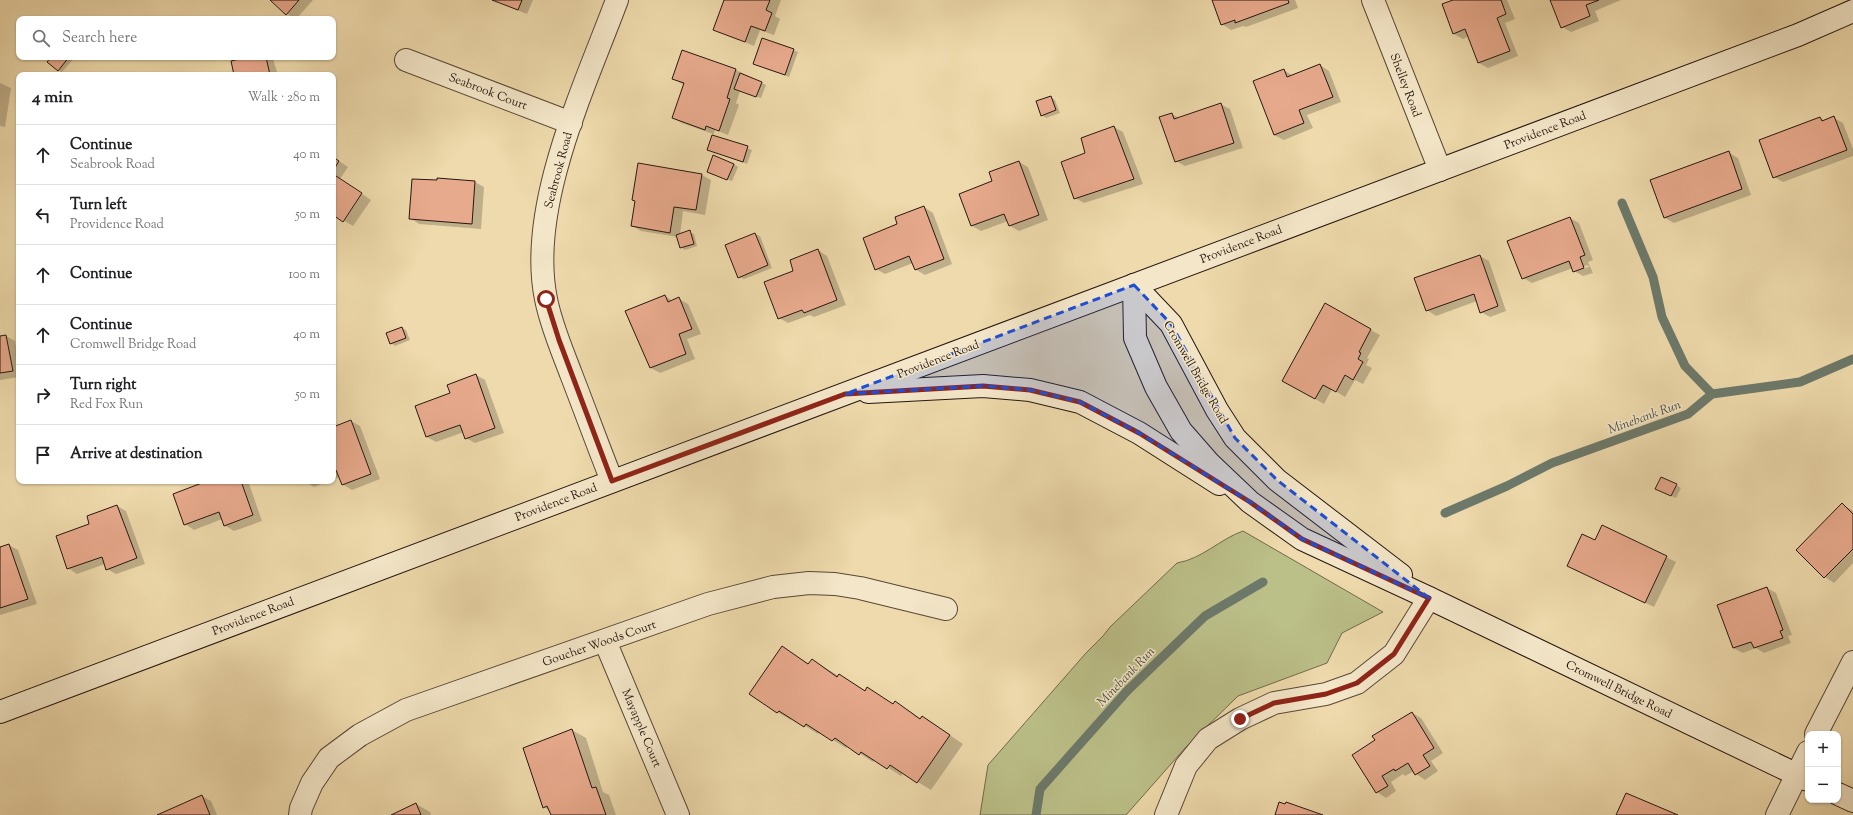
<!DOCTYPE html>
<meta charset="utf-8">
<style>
body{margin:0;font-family:"Sorts Mill Goudy",serif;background:#f2f2f2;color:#202124}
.controls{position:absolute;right:12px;bottom:12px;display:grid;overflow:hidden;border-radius:8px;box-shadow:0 1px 3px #0004}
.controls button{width:36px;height:36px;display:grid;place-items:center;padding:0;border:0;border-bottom:1px solid #e0e0e0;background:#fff;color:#202124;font:20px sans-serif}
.stop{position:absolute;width:12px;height:12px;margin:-9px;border:3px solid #8f2418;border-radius:50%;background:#fff}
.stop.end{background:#8f2418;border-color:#fff;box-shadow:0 1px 4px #0008}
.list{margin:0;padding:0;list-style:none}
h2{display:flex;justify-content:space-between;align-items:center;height:52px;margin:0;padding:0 16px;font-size:17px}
h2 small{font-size:13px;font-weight:400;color:#757577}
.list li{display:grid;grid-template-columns:26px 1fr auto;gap:12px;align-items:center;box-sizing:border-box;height:60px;padding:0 16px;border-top:1px solid #e0e0e0}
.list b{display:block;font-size:15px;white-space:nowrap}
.list p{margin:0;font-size:13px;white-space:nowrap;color:#757577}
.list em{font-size:13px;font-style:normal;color:#757577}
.icon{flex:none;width:22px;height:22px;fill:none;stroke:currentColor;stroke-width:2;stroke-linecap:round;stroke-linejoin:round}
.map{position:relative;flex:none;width:1853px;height:815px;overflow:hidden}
.search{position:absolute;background:#fff;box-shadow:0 1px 3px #0004;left:16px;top:16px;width:320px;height:44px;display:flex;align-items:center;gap:10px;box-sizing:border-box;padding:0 14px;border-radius:8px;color:#757577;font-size:15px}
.panel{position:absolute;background:#fff;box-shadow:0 1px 3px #0004;left:16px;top:72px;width:320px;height:412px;border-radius:8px}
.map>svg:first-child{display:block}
</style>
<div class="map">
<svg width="1853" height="815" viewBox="0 0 1853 815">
<rect width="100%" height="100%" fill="#eedaac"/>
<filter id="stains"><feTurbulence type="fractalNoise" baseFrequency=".005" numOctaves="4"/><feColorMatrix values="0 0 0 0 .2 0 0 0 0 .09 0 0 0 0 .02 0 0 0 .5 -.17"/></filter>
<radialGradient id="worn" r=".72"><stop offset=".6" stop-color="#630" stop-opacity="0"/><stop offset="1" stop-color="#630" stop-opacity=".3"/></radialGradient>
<path fill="#bbbf88" stroke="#716a4c" d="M1243,531L1383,612L1342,633L1327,663L1238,696L1186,747L1126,815H980L988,765L1086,653L1103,636L1110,627L1177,563C1202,559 1220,539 1243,531Z"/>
<g fill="#0003" fill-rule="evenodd">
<polygon points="272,0 313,0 296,19 287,14"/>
<polygon points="492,0 533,0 527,14"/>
<polygon points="725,0 781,0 775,16 780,19 774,35 760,30 754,46 714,29"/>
<polygon points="1213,0 1295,0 1298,8 1246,27 1243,26 1231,30 1222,24"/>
<polygon points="1456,0 1507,0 1515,19 1505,23 1518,56 1488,68 1479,63 1469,36 1463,39 1454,34"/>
<polygon points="1551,0 1621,0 1595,11 1599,21 1571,32 1562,27"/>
<polygon points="793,50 798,52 789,77 754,63"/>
<polygon points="682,51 736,70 766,85 761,98 740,91 736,103 739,105 728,135 715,130 713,136 752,150 747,164 708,149 713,134 682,123 673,118 684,85 673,79"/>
<polygon points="52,57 75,57 62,72 58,70"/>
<polygon points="251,57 270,57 273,59 278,75 236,75"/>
<polygon points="1320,65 1329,71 1341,102 1307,115 1313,128 1284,140 1274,135 1284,70 1293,76"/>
<polygon points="0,83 11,88 5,127 0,126"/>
<polygon points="1051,97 1055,100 1060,113 1046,118 1042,115"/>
<polygon points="1220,104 1230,109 1243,148 1185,166 1176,161 1172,114 1179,118"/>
<polygon points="1820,118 1825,121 1834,118 1843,123 1853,149 1853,156 1783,182 1774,177"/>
<polygon points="1114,127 1123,132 1143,184 1084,203 1075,198 1086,154 1082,139"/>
<polygon points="1729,153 1738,158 1751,195 1674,223 1665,218 1651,181"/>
<polygon points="333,157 348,167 340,179 371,200 353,226 333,214"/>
<polygon points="1019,162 1028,167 1048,220 1019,231 1010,226 1008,221 981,231 972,226 994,182"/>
<polygon points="734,164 738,167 732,181 712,174"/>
<polygon points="702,175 711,180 705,215 683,211 680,235 689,232 694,234 697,246 685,250 681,247 678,237 641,231 632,226 636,201"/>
<polygon points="475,182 484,187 481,229 419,224 410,218"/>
<polygon points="924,207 933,213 952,264 925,275 915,269 913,263 885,274 876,269 899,225"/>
<path d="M1570,218L1579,223L1593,260L1588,262L1593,273L1583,276L1574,271L1573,268L1532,283L1523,278ZM1588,265L1589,267L1579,270V268Z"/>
<polygon points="755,234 760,236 772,268 744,279 739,277"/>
<polygon points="818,250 827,256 846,305 814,317 810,315 788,323 779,318 794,272"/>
<polygon points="1480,256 1489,261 1506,311 1490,317 1481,312 1477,301 1436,316 1427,310"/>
<polygon points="665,296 673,301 679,299 688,304 701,334 687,339 695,359 660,373 651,368"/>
<polygon points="1325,305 1380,335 1367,358 1369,359 1366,365 1372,368 1363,384 1355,380 1345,397 1332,389 1324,404 1283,381"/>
<polygon points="402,328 406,330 410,340 395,346 391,343"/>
<polygon points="6,336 15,341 19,362 19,377 0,380 0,337"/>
<polygon points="476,375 485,380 504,433 475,443 466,438 464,432 436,442 427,437 417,406 451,394"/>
<polygon points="351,421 360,426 380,479 352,490 342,484 340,477 333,479 333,428"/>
<polygon points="208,481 248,481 262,521 234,531 224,525 222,519 194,530 185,524"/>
<polygon points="304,481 329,481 314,487"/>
<polygon points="1676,485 1681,488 1676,498 1660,491"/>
<polygon points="1842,504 1853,511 1853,563 1834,583 1825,577 1797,550"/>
<polygon points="117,506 126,511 145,564 116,574 107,569 105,564 77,574 68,568 91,525"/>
<polygon points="1603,526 1676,562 1654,607 1577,570"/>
<polygon points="9,545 18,550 37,604 0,615 0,548"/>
<polygon points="1767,588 1776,593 1792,635 1788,636 1791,643 1764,653 1756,648 1743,653 1733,648"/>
<polygon points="782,647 809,664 812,660 866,692 908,710 921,719 923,717 963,744 931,790 903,773 901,776 875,759 873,762 848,746 846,748 820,732 818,734 792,718 791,720 777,712"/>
<polygon points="1412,713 1421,718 1443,753 1431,761 1438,771 1425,780 1416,774 1414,771 1405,776 1403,774 1391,782 1396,791 1386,798 1377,792 1376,741"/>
<polygon points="572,730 586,738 603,792 609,795 616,815 552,815 550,811 544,807"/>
<polygon points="202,796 211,801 217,815 159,815"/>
<polygon points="416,804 430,812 431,815 393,815"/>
</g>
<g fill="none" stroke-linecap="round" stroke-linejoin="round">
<g stroke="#6c796a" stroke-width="9">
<polyline points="1622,203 1653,277 1662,317 1685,366 1712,394"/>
<polyline points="1445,513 1507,486 1552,463 1688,414 1712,394 1800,382 1853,359"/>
<polyline points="1036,815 1040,789 1127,691 1205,616 1263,582"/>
</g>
</g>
<g fill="#e8aa8d" stroke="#27160f">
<polygon points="270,0 299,0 286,15"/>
<polygon points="492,0 522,0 518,10"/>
<polygon points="724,0 770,0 766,10 772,13 765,31 751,26 745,42 713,30"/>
<polygon points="1212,0 1288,0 1289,3 1235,23 1235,20 1221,25"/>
<polygon points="1453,0 1501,0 1506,14 1497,18 1510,51 1478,63 1465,29 1453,34 1442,4"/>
<polygon points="1550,0 1599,0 1586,5 1590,16 1561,28"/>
<polygon points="762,38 794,49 785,75 753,64"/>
<polygon points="682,50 736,69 727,98 730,99 719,131 706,126 705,130 672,118 684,83 672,79"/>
<polygon points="51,57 69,57 58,71 47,62"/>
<polygon points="247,57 266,57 270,75 234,75 231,61"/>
<polygon points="1320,64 1333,97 1299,110 1304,123 1274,135 1253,81 1284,69 1287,77"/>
<polygon points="740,73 762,82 756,97 734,89"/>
<polygon points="1051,96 1056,110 1041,116 1036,101"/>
<polygon points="1221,103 1234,143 1175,162 1159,117 1172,113 1174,119"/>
<polygon points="1834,116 1847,150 1773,178 1759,140 1820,117 1822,121"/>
<polygon points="1114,126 1134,179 1074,199 1061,162 1085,153 1081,138"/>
<polygon points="712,135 748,146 743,162 707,150"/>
<polygon points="1729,151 1742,189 1664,218 1650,180"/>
<polygon points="713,155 734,164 727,180 707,172"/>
<polygon points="333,157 339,161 333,171"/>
<polygon points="1019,161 1039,215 1009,226 1004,214 971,226 959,194 992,181 989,172"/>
<polygon points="638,163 702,174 696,210 674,207 670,233 631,226 635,201 632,200"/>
<polygon points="333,174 362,193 343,222 333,215"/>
<polygon points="437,178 475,181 472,224 409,219 412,179 437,180"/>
<polygon points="924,206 944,259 915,270 909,256 875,270 863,238 897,224 895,217"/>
<polygon points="1570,217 1585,255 1580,257 1584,268 1573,272 1569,261 1522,279 1507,241"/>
<polygon points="690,230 694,244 680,248 676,235"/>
<polygon points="755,233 768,265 738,278 725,245"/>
<polygon points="818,249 837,300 804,313 802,310 778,319 764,282 793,271 790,260"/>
<polygon points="1480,255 1498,306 1480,313 1474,294 1426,311 1414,278"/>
<polygon points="665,295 668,302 679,297 692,329 679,334 686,354 650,368 625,311"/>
<polygon points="1325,303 1371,329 1359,352 1361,353 1358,359 1363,362 1353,380 1345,375 1336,392 1323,385 1315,399 1282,381"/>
<polygon points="402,327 406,338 390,344 386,333"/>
<polygon points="6,335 13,371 0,373 0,336"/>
<polygon points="476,374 495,428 465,439 460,425 426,437 415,406 450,393 447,385"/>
<polygon points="351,420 371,474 342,485 336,470 333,471 333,427"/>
<polygon points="1661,477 1677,484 1671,496 1655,489"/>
<polygon points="207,481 241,481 253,515 224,526 219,512 184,525 173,494"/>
<polygon points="1842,503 1853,514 1853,549 1824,578 1796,550"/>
<polygon points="117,505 137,558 106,570 102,557 67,569 56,536 89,524 87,516"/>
<polygon points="1602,525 1667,556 1645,603 1567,566 1582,534 1595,540"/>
<polygon points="9,544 28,599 0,608 0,547"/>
<polygon points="1767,587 1783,630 1780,631 1783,638 1754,648 1751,642 1733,648 1717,605"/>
<polygon points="782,646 808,664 812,659 837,677 839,674 865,691 867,687 893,704 895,701 920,719 922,716 950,735 917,783 890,765 887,769 861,752 859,755 835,738 832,741 806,724 804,727 779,711 777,713 749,694"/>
<polygon points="1412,712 1434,748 1423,755 1430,766 1415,775 1408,763 1395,771 1394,769 1382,776 1388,786 1376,793 1352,755 1375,740 1372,736"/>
<polygon points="572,729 592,788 596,787 606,815 551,815 547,806 543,808 523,748"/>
<polygon points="1626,793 1678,815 1616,815"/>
<polygon points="202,795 210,815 157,815"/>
<polygon points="1279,802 1285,804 1286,802 1323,815 1275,815"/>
<polygon points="416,803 421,815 391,815"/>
</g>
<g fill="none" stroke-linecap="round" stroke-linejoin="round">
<defs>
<g id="street">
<polyline points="1373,0 1440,170"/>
<polyline points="406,60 571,123"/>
<path d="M612,481C598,446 585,410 571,374C562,350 551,325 546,299C527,207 585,86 617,0"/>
<polyline points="605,641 678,815"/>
<polyline points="1816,734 1853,662"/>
<polyline points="300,815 301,808 312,783 329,758 360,735 406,710 708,604 773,587 809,583 835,584 860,588 946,609"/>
<polyline points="1166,815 1186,766 1208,739 1240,719 1274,703 1326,694 1357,683 1394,654 1429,598"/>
<polyline points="1777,815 1808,752"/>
</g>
<g id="secondary">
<polyline points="1134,285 1135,338 1156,387 1181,431 1209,463 1250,502 1302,539 1429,598 1808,780"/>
<polyline points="1134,285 1171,324 1217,410 1235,438 1277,480 1401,575"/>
<polyline points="868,392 983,386 1030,390 1080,402 1139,433 1219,484"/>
<polyline points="0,712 1798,35 1853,11"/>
<polyline points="1838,794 1853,801"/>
</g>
</defs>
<use href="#street" stroke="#594736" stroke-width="24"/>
<use href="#secondary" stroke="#27160f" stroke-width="24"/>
<use href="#street" stroke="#f4e7c9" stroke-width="22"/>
<use href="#secondary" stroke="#f4e7c9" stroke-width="22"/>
</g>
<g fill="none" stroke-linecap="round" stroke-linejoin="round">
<polyline stroke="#8f2418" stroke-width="5" points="546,299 559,340 612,481 845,394 983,386 1030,390 1080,402 1139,433 1250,502 1302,539 1429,598 1394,654 1357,683 1326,694 1274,703 1240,719"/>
</g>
<path fill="#1d4ed8" fill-opacity="0.2" stroke="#1d4ed8" stroke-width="3" stroke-dasharray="8 5" stroke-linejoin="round" d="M1134,285L1171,324L1235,438L1277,480L1429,598L1302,539L1250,502L1139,433L1080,402L1030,390L983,386L845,394Z"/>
<g text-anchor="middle" stroke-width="3" stroke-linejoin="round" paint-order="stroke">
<g font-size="12" fill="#27160f" stroke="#f4e7c9">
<text transform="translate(1406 85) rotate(69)" y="4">Shelley Road</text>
<text transform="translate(488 91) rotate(21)" y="4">Seabrook Court</text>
<text transform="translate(1545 130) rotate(-21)" y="4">Providence Road</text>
<text transform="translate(558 170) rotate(-75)" y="4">Seabrook Road</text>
<text transform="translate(1241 244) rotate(-21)" y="4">Providence Road</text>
<text transform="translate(938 359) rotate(-21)" y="4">Providence Road</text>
<text transform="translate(1196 372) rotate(60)" y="4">Cromwell Bridge Road</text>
<text transform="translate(556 502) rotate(-21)" y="4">Providence Road</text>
<text transform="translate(253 616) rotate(-21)" y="4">Providence Road</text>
<text transform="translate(599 643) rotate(-19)" y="4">Goucher Woods Court</text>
<text transform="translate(1619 689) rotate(26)" y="4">Cromwell Bridge Road</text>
<text transform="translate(642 728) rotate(67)" y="4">Mayapple Court</text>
</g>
<g font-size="13" font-style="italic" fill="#4f5044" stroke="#f4e7c9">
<text transform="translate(1644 416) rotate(-20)" y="5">Minebank Run</text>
<text transform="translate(1125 676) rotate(-46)" y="5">Minebank Run</text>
</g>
</g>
<rect width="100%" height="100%" filter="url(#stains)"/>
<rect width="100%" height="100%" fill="url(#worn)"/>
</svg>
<div class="controls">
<button>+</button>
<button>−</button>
</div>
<div class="stop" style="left:546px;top:299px"></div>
<div class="stop end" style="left:1240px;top:719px"></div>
<div class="search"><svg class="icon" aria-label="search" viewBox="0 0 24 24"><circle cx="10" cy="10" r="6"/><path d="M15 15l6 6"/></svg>Search here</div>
<section class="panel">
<h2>4 min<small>Walk · 280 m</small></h2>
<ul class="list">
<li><svg class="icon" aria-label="ahead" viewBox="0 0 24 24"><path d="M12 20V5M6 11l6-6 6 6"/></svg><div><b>Continue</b><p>Seabrook Road</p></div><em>40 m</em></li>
<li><svg class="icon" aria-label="left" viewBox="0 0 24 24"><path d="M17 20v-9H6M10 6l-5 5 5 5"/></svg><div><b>Turn left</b><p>Providence Road</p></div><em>50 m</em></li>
<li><svg class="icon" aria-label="ahead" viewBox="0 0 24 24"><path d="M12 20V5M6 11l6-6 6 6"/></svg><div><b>Continue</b></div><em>100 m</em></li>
<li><svg class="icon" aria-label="ahead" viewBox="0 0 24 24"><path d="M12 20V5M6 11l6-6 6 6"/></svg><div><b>Continue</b><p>Cromwell Bridge Road</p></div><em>40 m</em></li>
<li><svg class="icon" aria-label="right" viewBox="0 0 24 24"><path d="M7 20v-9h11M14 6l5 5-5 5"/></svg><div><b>Turn right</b><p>Red Fox Run</p></div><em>50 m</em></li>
<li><svg class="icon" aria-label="arrive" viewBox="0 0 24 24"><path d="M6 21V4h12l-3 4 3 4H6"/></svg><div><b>Arrive at destination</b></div></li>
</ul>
</section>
</div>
